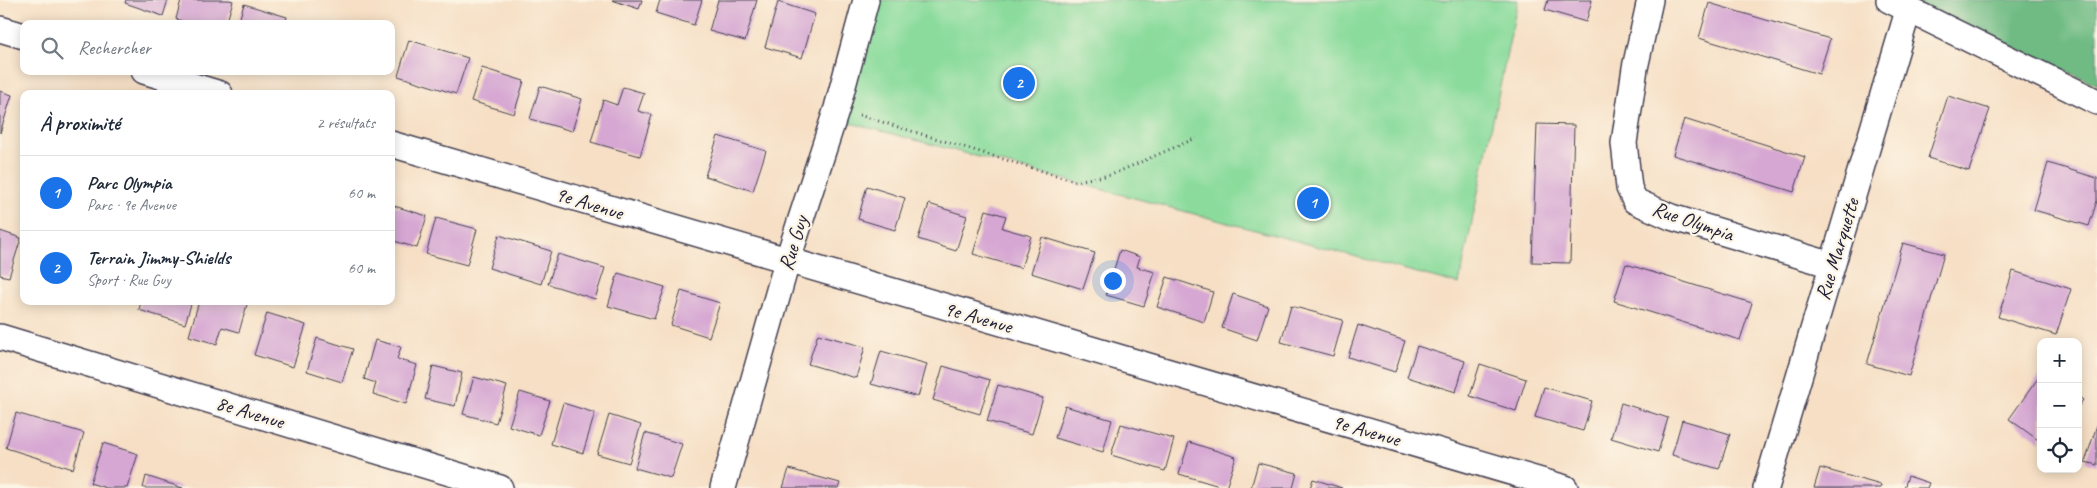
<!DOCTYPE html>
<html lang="fr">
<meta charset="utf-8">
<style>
body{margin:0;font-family:Caveat,sans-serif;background:#f2f2f3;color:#1f2937}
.controls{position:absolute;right:15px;bottom:15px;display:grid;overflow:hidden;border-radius:10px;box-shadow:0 2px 12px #0003}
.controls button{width:45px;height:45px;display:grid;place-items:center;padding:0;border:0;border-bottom:1px solid #e0e1e3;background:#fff;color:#1f2937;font:25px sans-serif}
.you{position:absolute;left:1112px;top:280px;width:18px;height:18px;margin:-12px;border:4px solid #fff;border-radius:50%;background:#1a73e8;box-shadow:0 0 0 8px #1a73e833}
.badge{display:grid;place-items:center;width:32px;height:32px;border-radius:50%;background:#1a73e8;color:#fff;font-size:16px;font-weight:700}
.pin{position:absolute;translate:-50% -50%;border:2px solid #fff;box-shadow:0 1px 5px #0006}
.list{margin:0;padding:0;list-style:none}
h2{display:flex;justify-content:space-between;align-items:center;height:65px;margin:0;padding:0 20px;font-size:21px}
h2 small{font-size:16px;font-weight:400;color:#747a83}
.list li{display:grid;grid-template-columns:32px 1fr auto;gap:15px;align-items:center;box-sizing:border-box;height:75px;padding:0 20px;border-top:1px solid #e0e1e3}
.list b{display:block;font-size:19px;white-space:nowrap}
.list p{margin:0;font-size:16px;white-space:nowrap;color:#747a83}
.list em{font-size:16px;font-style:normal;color:#747a83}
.icon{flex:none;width:28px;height:28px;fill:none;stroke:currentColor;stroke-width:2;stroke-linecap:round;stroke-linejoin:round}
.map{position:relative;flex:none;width:2097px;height:488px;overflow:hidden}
.search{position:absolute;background:#fff;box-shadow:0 2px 12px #0003;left:20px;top:20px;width:375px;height:55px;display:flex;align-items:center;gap:12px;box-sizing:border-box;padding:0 18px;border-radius:10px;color:#747a83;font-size:19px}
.panel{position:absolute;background:#fff;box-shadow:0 2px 12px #0003;left:20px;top:90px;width:375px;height:215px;border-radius:10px}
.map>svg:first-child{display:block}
</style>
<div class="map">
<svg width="2097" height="488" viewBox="0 0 2097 488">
<rect width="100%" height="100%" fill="#fcf5e5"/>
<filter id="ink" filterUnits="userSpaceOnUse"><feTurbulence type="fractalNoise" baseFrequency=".02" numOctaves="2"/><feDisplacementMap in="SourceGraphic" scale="10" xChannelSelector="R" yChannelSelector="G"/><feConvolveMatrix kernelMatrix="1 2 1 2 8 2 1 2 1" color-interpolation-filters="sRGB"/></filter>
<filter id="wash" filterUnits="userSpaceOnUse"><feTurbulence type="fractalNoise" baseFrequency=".0096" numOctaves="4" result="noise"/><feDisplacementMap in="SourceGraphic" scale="20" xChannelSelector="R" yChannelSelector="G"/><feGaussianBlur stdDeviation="1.12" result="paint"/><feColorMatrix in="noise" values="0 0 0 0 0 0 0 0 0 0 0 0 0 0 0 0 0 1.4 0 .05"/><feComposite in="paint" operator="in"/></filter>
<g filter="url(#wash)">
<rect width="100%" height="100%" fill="#f6dfc5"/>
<polygon fill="#8adb9c" stroke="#567e6c" points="878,0 1518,0 1459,284 843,121"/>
<polygon fill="#6fbb84" stroke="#486e60" points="1908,0 2097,0 2097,85 1913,3"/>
<g id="blocks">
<g fill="#d6a7d3">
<polygon points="126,0 168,0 163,16 125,3"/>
<polygon points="181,0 229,0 233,1 226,24 192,24 176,19"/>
<polygon points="612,0 642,0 639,9"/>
<polygon points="660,0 702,0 694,25 656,13"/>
<polygon points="718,0 757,0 745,41 709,31"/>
<polygon points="1548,0 1592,0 1586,22 1545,10"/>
<polygon points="778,2 815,14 802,58 765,47"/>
<polygon points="1709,3 1830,39 1819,74 1699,38"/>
<polygon points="244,4 287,17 285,24 238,24"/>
<polygon points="409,40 468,58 456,94 398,76"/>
<polygon points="482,68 524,81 514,114 471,101"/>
<polygon points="540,86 582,99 572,131 530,119"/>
<polygon points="623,87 644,93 638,111 652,115 640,156 591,142 603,100 617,105"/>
<polygon points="0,91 12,95 0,133"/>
<polygon points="1948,96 1990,109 1969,171 1928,158"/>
<polygon points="1684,119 1805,157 1794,192 1673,155"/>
<polygon points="1537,124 1574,125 1570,263 1532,262"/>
<polygon points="718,136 766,151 753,191 705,176"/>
<polygon points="2048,163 2097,178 2097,201 2089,226 2034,210"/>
<polygon points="867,186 905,198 895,230 858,219"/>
<polygon points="929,204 967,216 956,251 918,239"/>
<polygon points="391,205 427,216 417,248 391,240"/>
<polygon points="986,210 1006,216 1002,228 1031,236 1021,268 973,254"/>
<polygon points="436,218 477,229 467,265 426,254"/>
<polygon points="0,231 21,238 9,277 0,275"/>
<polygon points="499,235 551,251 541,284 489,268"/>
<polygon points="1042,237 1095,253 1083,289 1031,273"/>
<polygon points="1903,243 1944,254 1909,376 1867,364"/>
<polygon points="1120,250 1140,257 1137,267 1155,272 1144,306 1106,295"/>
<polygon points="558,254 605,268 595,299 548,284"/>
<polygon points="1626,264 1752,303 1740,340 1614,301"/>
<polygon points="2013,271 2071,289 2056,335 1998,317"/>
<polygon points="618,273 665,287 654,319 608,306"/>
<polygon points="1167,277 1213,292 1204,322 1157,307"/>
<polygon points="681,291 720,303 709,337 671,325"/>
<polygon points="1233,294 1268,306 1257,340 1222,328"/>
<polygon points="141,301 192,301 185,324 139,310"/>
<polygon points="199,301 248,301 239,332 222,327 217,344 189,336"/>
<polygon points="1291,306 1343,320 1333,356 1281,342"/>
<polygon points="267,313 306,325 293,367 254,355"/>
<polygon points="1358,325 1405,341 1395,372 1348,357"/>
<polygon points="818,334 865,347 856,378 808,364"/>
<polygon points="317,338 353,349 342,382 307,371"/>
<polygon points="375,340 401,347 397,359 417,365 406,404 373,394 376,383 364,379"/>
<polygon points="1417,346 1465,361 1456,392 1407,377"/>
<polygon points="881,351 927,364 918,397 871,384"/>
<polygon points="1480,364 1526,379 1516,411 1470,396"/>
<polygon points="433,366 462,373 455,406 425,399"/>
<polygon points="943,366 990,380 980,414 933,400"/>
<polygon points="2041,374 2041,442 2009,419"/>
<polygon points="474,377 507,386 496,423 463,414"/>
<polygon points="998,385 1043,398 1032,434 987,421"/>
<polygon points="1544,387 1592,401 1583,431 1535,417"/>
<polygon points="520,392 550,401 539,435 509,426"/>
<polygon points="2078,396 2083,400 2078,407"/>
<polygon points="563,403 595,413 583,453 551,444"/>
<polygon points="1621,403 1668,418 1658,452 1611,438"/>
<polygon points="1065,406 1112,420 1103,452 1055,438"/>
<polygon points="16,413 84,433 73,469 6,448"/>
<polygon points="609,415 641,425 629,463 597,454"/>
<polygon points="1682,420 1730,434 1719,469 1672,455"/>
<polygon points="1121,424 1174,439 1165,471 1111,455"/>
<polygon points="2097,425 2097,465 2085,462"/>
<polygon points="645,433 682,444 671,478 635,468"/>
<polygon points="1189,442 1236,457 1226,488 1179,474"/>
<polygon points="103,443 138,454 127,488 106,488 90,483"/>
<polygon points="1258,463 1297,473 1293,488 1251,488"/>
<polygon points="1820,468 1881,485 1880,488 1814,488"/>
<polygon points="789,469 840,483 838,488 783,488"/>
<polygon points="146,476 183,488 143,488"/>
<polygon points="1908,476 1929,483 1927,488 1904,488"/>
<polygon points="1313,479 1342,488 1310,488"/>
</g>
</g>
</g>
<g filter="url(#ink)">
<use href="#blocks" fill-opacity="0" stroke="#423e50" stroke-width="1"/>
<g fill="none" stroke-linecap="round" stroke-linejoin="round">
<defs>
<g id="minor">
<polyline points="1650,0 1635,68 1624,143 1629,188 1635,201 1671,217 1832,265"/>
<polyline points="1889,0 2097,102"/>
<polyline points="0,29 24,36"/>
<polyline points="144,71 220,94"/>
<polyline points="391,144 1565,488"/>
<polyline points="0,337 500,488"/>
<polyline points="723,488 787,262 837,108 866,0"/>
<polyline points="1766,488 1908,11"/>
</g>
</defs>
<use href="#minor" stroke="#423e50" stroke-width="28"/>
<polyline stroke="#423e50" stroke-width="3" stroke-dasharray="1 4" stroke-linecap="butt" points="859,115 1075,181 1111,175 1196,138"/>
<use href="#minor" stroke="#fff" stroke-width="25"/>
</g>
</g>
<g text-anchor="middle" stroke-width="4.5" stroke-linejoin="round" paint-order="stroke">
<g font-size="21" fill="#22223b" stroke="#fcf5e5">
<text transform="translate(589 203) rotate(17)" y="7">9e Avenue</text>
<text transform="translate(1693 221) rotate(19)" y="7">Rue Olympia</text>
<text transform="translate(793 243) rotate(-73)" y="7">Rue Guy</text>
<text transform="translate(1837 249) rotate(-73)" y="7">Rue Marquette</text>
<text transform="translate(978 317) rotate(16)" y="7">9e Avenue</text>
<text transform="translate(250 412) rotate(17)" y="7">8e Avenue</text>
<text transform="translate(1366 430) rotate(16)" y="7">9e Avenue</text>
</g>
</g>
</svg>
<div class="controls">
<button>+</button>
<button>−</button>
<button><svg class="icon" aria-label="locate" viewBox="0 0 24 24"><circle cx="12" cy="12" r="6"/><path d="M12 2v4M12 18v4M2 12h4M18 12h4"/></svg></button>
</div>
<div class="you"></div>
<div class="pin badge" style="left:1313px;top:203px">1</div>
<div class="pin badge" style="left:1019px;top:83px">2</div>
<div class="search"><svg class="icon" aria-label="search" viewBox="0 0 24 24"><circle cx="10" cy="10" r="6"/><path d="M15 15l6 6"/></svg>Rechercher</div>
<section class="panel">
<h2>À proximité<small>2 résultats</small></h2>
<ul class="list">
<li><span class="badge">1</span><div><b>Parc Olympia</b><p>Parc · 9e Avenue</p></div><em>60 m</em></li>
<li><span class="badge">2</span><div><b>Terrain Jimmy-Shields</b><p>Sport · Rue Guy</p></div><em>60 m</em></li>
</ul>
</section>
</div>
